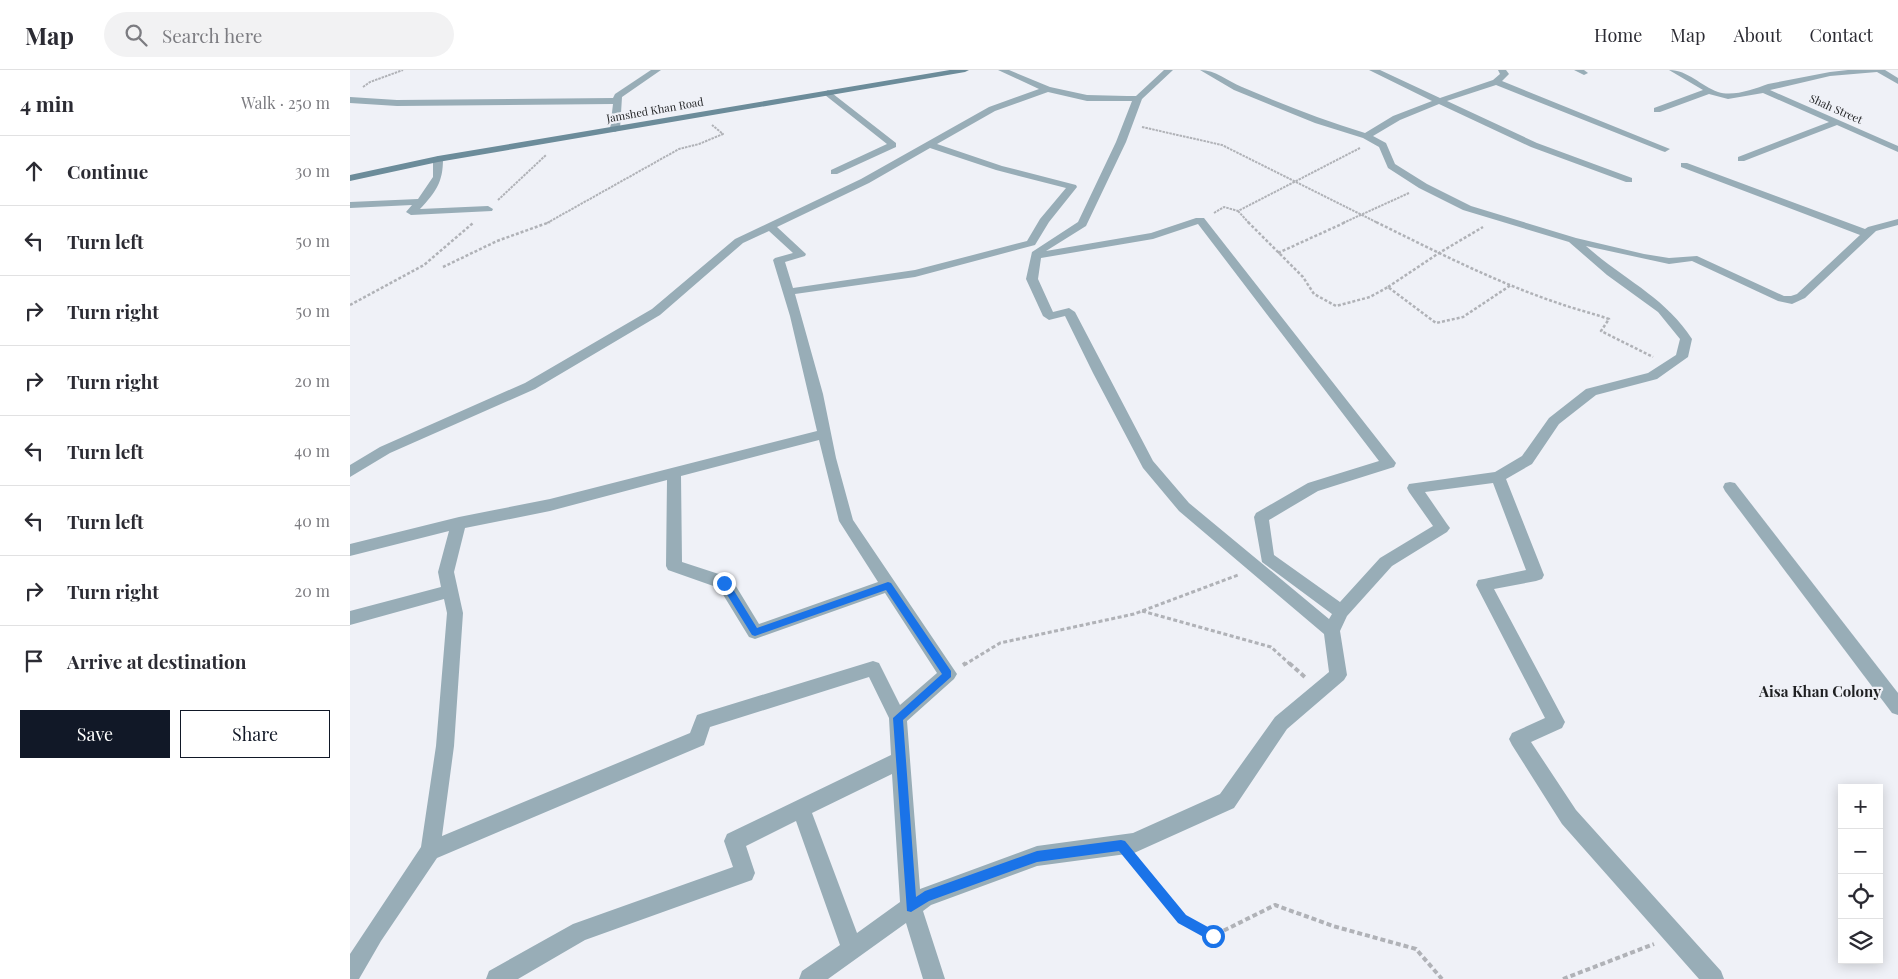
<!DOCTYPE html>
<meta charset="utf-8">
<style>
body{margin:0;font-family:"Playfair Display",serif;background:#f2f2f3;color:#2b2b33}
.controls{position:absolute;right:15px;bottom:15px;display:grid;overflow:hidden;border-radius:0px;box-shadow:0 2px 12px #0003}
.controls button{width:45px;height:45px;display:grid;place-items:center;padding:0;border:0;border-bottom:1px solid #e1e1e2;background:#fff;color:#2b2b33;font:25px sans-serif}
.stop{position:absolute;width:15px;height:15px;margin:-11px;border:4px solid #1a73e8;border-radius:50%;background:#fff}
.stop.end{background:#1a73e8;border-color:#fff;box-shadow:0 1px 5px #0008}
.list{margin:0;padding:0;list-style:none}
h2{display:flex;justify-content:space-between;align-items:center;height:65px;margin:0;padding:0 20px;font-size:21px}
h2 small{font-size:16px;font-weight:400;color:#7c7c81}
.list li{display:grid;grid-template-columns:32px 1fr auto;gap:15px;align-items:center;box-sizing:border-box;height:70px;padding:0 20px;border-top:1px solid #e1e1e2}
.list b{display:block;font-size:19px;white-space:nowrap}
.list em{font-size:16px;font-style:normal;color:#7c7c81}
.actions{display:flex;gap:10px;padding:15px 20px}
.actions a{flex:1;padding:11px 0;border:1px solid #111827;border-radius:0px;text-align:center;font-size:18px;color:#111827}
.actions .main{background:#111827;color:#fff}
.icon{flex:none;width:28px;height:28px;fill:none;stroke:currentColor;stroke-width:2;stroke-linecap:round;stroke-linejoin:round}
.map{position:relative;flex:none;width:1548px;height:909px;overflow:hidden}
header{display:flex;align-items:center;gap:30px;box-sizing:border-box;height:70px;padding:0 25px;background:#fff;border-bottom:1px solid #e1e1e2}
header strong{font-size:24px}
nav{display:flex;gap:28px;margin-inline-start:auto;font-size:18px}
.search{width:350px;height:45px;background:#f2f2f3;display:flex;align-items:center;gap:12px;box-sizing:border-box;padding:0 18px;border-radius:28px;color:#7c7c81;font-size:19px}
main{display:flex}
aside{flex:1;background:#fff}
.map>svg:first-child{display:block}
</style>
<header>
<strong>Map</strong>
<div class="search"><svg class="icon" aria-label="search" viewBox="0 0 24 24"><circle cx="10" cy="10" r="6"/><path d="M15 15l6 6"/></svg>Search here</div>
<nav><a>Home</a><a>Map</a><a>About</a><a>Contact</a></nav>
</header>
<main>
<aside>
<h2>4 min<small>Walk · 250 m</small></h2>
<ul class="list">
<li><svg class="icon" aria-label="ahead" viewBox="0 0 24 24"><path d="M12 20V5M6 11l6-6 6 6"/></svg><div><b>Continue</b></div><em>30 m</em></li>
<li><svg class="icon" aria-label="left" viewBox="0 0 24 24"><path d="M17 20v-9H6M10 6l-5 5 5 5"/></svg><div><b>Turn left</b></div><em>50 m</em></li>
<li><svg class="icon" aria-label="right" viewBox="0 0 24 24"><path d="M7 20v-9h11M14 6l5 5-5 5"/></svg><div><b>Turn right</b></div><em>50 m</em></li>
<li><svg class="icon" aria-label="right" viewBox="0 0 24 24"><path d="M7 20v-9h11M14 6l5 5-5 5"/></svg><div><b>Turn right</b></div><em>20 m</em></li>
<li><svg class="icon" aria-label="left" viewBox="0 0 24 24"><path d="M17 20v-9H6M10 6l-5 5 5 5"/></svg><div><b>Turn left</b></div><em>40 m</em></li>
<li><svg class="icon" aria-label="left" viewBox="0 0 24 24"><path d="M17 20v-9H6M10 6l-5 5 5 5"/></svg><div><b>Turn left</b></div><em>40 m</em></li>
<li><svg class="icon" aria-label="right" viewBox="0 0 24 24"><path d="M7 20v-9h11M14 6l5 5-5 5"/></svg><div><b>Turn right</b></div><em>20 m</em></li>
<li><svg class="icon" aria-label="arrive" viewBox="0 0 24 24"><path d="M6 21V4h12l-3 4 3 4H6"/></svg><div><b>Arrive at destination</b></div></li>
</ul>
<div class="actions"><a class="main">Save</a><a>Share</a></div>
</aside>
<div class="map">
<svg width="1548" height="909" viewBox="0 0 1548 909">
<rect width="100%" height="100%" fill="#eff1f7"/>
<g fill="none" stroke-linecap="round" stroke-linejoin="round">
<g stroke="#b0b2b7" stroke-width="2" stroke-dasharray="2.5 1" stroke-linecap="butt">
<polyline points="13,17 20,12 53,0"/>
<polyline points="792,57 872,75 1028,153"/>
<polyline points="148,130 196,85"/>
<polyline points="888,141 899,153"/>
<polyline points="864,143 874,137 888,141 1010,78"/>
<polyline points="197,153 329,79 349,74 373,64 362,55"/>
<polyline points="993,153 1059,123"/>
</g>
<g stroke="#b0b2b7" stroke-width="2.5" stroke-dasharray="3 2" stroke-linecap="butt">
<polyline points="898,152 953,207 964,224 986,236 1020,227 1038,217 1086,253 1113,247 1161,215"/>
<path d="M1026,152C1085,181 1145,212 1208,233C1224,239 1242,243 1259,249L1251,261L1303,287"/>
<polyline points="928,183 996,152"/>
<polyline points="93,197 147,171 200,152"/>
<polyline points="1038,217 1089,183 1133,157"/>
<polyline points="0,235 74,195 123,153"/>
</g>
<g stroke="#b0b2b7" stroke-width="3" stroke-dasharray="4 2.5" stroke-linecap="butt">
<polyline points="792,541 921,577 941,595"/>
<polyline points="614,595 650,573 784,544 888,505"/>
</g>
<g stroke="#b0b2b7" stroke-width="4" stroke-dasharray="5 3" stroke-linecap="butt">
<polyline points="939,593 956,608"/>
<polyline points="613,595 616,593"/>
<polyline points="786,793 832,849 863,866 925,835 983,856 1066,879 1092,909"/>
<polyline points="1213,909 1304,874"/>
</g>
<g fill="#98adb7" fill-rule="evenodd">
<polygon points="301,0 311,0 272,27 270,59 265,62 260,59 263,34 47,36 0,33 0,27 47,30 263,28 265,24"/>
<path d="M648,0H659L700,17L737,25L777,26H786L814,0H823L792,29L776,72L736,156L696,181L801,163L846,148H854L1046,393L1044,397L968,421L919,450L924,485L990,532L1030,488L1083,456L1059,422L1057,418L1059,414L1145,402L1172,386L1199,348L1236,319L1298,303L1326,285L1330,269L1308,242L1257,205L1219,172L1113,140L1069,118L1038,98L1029,77L1013,68L965,53L884,20L850,0C866,0 877,11 892,17C932,34 973,50 1015,63L1043,46L1082,31L1019,0H1030L1090,28L1143,10L1150,4L1148,0H1156L1159,4L1152,11L1320,79L1315,82L1312,81L1146,15L1097,31L1187,73L1282,108V112H1276L1181,77L1089,34L1050,50L1023,66L1036,73L1045,94L1077,114L1121,136L1226,168L1294,184L1319,188L1347,186L1434,226H1441L1447,224L1510,165L1331,97V93H1337L1515,159L1518,157L1548,149V155L1526,161L1455,228L1442,234L1428,231L1342,191L1319,194L1236,176C1273,209 1315,227 1342,269L1338,287L1307,309L1246,325L1209,354L1182,394L1156,409L1194,505L1192,509L1186,511L1144,519L1215,652L1212,658L1181,672L1226,740L1371,901L1374,909H1349L1212,754L1162,675L1159,669L1162,663L1195,648L1126,515L1128,510L1134,509L1176,500L1143,413L1075,422L1097,454L1100,458L1097,462L1042,496L997,546L990,561L997,605L994,610L937,659L884,738L784,783L687,796L581,835L573,841L595,909H573L556,853L478,909H449L452,901L490,875L446,751L396,776L405,803L402,810L235,870L168,909H136L139,901L223,854L383,797L374,771L377,764L541,685L539,648L519,607L360,657L354,675L87,788L31,871L9,909H0V884L71,777L86,676L97,543L94,529L0,555V541L91,517L88,502L99,461L0,486V474L109,447L200,429L467,361L440,246L423,190L425,188L443,183L419,161L393,173L310,245L185,319L40,383L0,407V395L30,377L175,313L302,239L385,169L511,109L639,37L689,19ZM698,22L737,31H782L766,72L728,152L682,182L676,209L693,246L699,250L715,246L743,303L793,398L829,441L974,564L979,602L925,647L870,724L783,763L687,776L570,819L557,651L604,609L607,604L503,450L486,388L473,324L445,224L565,207L685,175L699,152L727,117L726,115L652,96L587,74L645,41ZM580,78L646,100L716,118L690,149L677,171L565,200L443,218L435,192L455,186L456,184L427,157L519,113ZM848,154L1029,391L958,413L906,443L904,447L912,492L982,544L979,549L839,433L803,391L725,242L719,238L703,242L688,209L691,188L803,169ZM469,370L489,451L528,512L409,554L381,508L332,492L331,406ZM317,410L316,496L318,500L369,518L399,567L405,569L535,523L587,603L550,635L529,593L523,591L353,643L347,645L340,663L92,766L104,676L113,543L104,502L115,458L200,441ZM542,704L550,832L507,863L462,743Z"/>
<polygon points="1224,0 1234,0 1238,3 1234,5"/>
<path d="M1319,0C1338,0 1351,16 1368,22C1383,27 1404,19 1418,14L1480,2L1498,0H1535L1548,8V14L1527,2L1480,6L1420,20L1548,76V82L1487,55L1394,91H1388V87L1479,52L1413,23L1378,29L1359,24L1310,42H1304V38L1353,20Z"/>
<polygon points="478,20 546,73 546,77 487,104 481,104 481,100 537,74 475,25 474,23"/>
<path d="M88,86L93,89C93,112 86,122 70,139L138,136L143,139L142,141L61,145L56,142L62,135L0,138V132L68,129L83,107V89Z"/>
<polygon points="1380,412 1385,413 1548,623 1548,645 1542,643 1375,421 1373,417 1375,413"/>
</g>
<polygon fill="#6c8c9a" fill-rule="evenodd" points="600,0 619,0 615,2 88,92 0,111 0,105 88,86"/>
</g>
<polygon fill="#1a73e8" points="374,510 378,511 407,558 538,512 541,513 601,601 601,607 553,650 566,827 575,821 687,781 771,770 775,771 836,845 867,862 869,866 867,870 863,871 859,870 828,853 769,781 687,792 579,831 561,842 557,841 543,648 592,604 536,520 405,566 402,565 371,515 371,511"/>
<g text-anchor="middle" stroke-width="4.5" stroke-linejoin="round" paint-order="stroke">
<g font-size="11" fill="#1f2022" stroke="#eff1f7">
<text transform="translate(1486 39) rotate(24)" y="4">Shah Street</text>
<text transform="translate(305 40) rotate(-10)" y="4">Jamshed Khan Road</text>
</g>
<g font-size="15" font-weight="bold" fill="#1f2022" stroke="#eff1f7">
<text x="1470" y="627">Aisa Khan Colony</text>
</g>
</g>
</svg>
<div class="controls">
<button>+</button>
<button>−</button>
<button><svg class="icon" aria-label="locate" viewBox="0 0 24 24"><circle cx="12" cy="12" r="6"/><path d="M12 2v4M12 18v4M2 12h4M18 12h4"/></svg></button>
<button><svg class="icon" aria-label="layers" viewBox="0 0 24 24"><path d="M12 4l9 5-9 5-9-5zM3 14l9 5 9-5"/></svg></button>
</div>
<div class="stop" style="left:863px;top:866px"></div>
<div class="stop end" style="left:374px;top:513px"></div>
</div>
</main>
